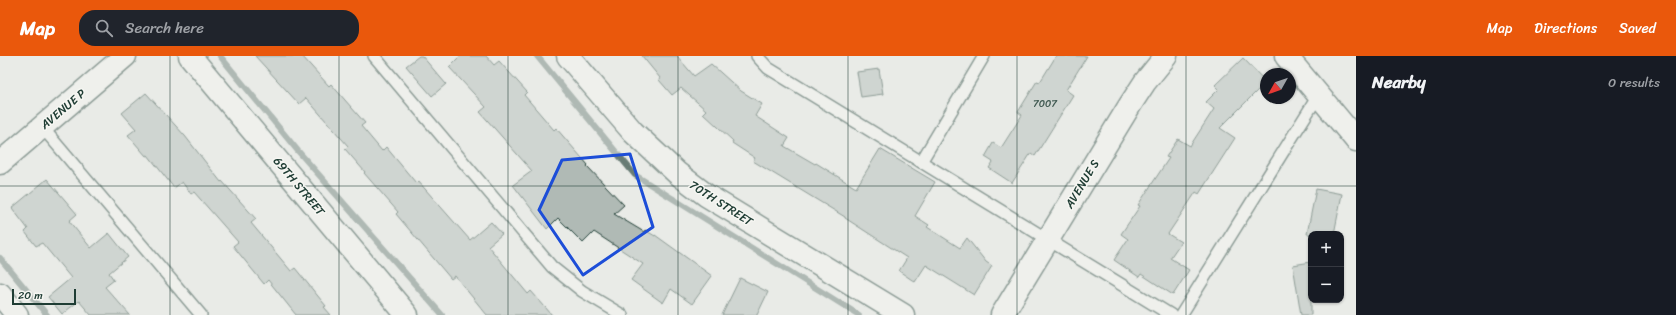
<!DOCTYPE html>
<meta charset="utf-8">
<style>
body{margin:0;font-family:Sriracha,sans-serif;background:#20242c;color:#f1f3f6}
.controls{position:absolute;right:12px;bottom:12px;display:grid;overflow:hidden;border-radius:8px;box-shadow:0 1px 3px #0004}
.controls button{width:36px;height:36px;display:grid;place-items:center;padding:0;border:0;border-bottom:1px solid #363941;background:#171b24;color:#f1f3f6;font:20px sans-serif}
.compass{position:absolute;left:1260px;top:12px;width:36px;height:36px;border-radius:50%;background:#171b24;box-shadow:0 1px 3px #0004;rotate:230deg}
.scale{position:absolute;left:12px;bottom:10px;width:64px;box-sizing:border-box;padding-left:4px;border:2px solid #1f3d34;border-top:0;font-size:11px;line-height:14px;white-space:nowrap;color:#1f3d34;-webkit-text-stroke:3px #f6f6f2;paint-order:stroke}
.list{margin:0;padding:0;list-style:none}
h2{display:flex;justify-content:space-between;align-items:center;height:52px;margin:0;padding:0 16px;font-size:17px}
h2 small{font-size:13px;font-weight:400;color:#9ea1a6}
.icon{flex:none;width:22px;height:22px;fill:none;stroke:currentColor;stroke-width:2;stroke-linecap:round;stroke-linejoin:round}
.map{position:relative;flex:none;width:1356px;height:259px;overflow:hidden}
header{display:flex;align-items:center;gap:24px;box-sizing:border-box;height:56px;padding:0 20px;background:#ea580c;color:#fff}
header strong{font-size:19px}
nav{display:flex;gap:22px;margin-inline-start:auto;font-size:14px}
.search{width:280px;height:36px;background:#20242c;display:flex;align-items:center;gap:10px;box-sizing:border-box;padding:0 14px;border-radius:16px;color:#9ea1a6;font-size:15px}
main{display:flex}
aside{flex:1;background:#171b24}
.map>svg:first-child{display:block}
</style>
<header>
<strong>Map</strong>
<div class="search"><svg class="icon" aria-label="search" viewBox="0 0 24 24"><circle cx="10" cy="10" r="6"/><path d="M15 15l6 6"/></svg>Search here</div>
<nav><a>Map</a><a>Directions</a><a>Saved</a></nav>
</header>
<main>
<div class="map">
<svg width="1356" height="259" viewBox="0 0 1356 259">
<rect width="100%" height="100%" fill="#e9ebe7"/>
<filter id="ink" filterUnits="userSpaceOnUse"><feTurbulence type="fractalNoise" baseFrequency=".025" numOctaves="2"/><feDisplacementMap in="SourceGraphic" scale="8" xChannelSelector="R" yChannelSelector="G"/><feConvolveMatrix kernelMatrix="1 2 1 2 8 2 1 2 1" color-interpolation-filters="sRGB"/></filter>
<g filter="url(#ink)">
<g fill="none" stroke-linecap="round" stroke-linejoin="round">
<g stroke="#687c75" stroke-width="6">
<polyline points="220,0 298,95 442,259"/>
<polyline points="537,0 635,119 859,259"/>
<polyline points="0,202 47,259"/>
</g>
</g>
<g fill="#b0bab5" stroke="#1f3d34">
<polygon points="255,0 302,0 329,30 331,28 365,67 361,70 382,95 386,91 416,127 418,125 470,184 491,166 502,178 488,190 528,238 531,235 552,259 487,259 455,220 451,223 396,158 398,156 364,117 365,116 345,93 348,90 306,42 299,48"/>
<polygon points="419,0 422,0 446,28 432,40 406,10"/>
<polygon points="460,0 486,0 494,9 499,5 527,36 524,39 554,74 556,72 588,109 587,110 624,149 614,158 644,176 645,174 655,180 655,179 712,220 692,248 671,233 663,247 631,224 643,208 594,176 583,187 558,162 547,173 513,129 532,115 480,56 486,51 449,11"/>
<polygon points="642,0 677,0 694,20 711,8 741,35 762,48 755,60 789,82 784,90 815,108 816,107 856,132 880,93 935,126 915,160 929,169 927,171 960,192 967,182 986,206 992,210 974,239 926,209 915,226 899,215 907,202 845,162 845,161 753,105 755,102 732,87 733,85 703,57 706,54 681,32 672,39 659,24 660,22"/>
<polygon points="1056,0 1087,0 1066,34 1073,39 1035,100 1031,97 1012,127 989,112 993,106 985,101 993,87 1001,92 1022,59 1018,56 1037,25 1040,26"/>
<polygon points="1243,2 1266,26 1220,72 1235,82 1199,138 1196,136 1168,178 1181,186 1170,202 1189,214 1173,239 1141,218 1139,221 1114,204 1128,183 1121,178 1140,150 1138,149 1169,102 1166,101 1178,83 1190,90 1214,53 1206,46 1219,33 1215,29"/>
<polygon points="879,13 883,38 861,41 857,16"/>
<polygon points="146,37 185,80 221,126 222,125 256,163 251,167 291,215 295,212 326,250 324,251 331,259 296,259 268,224 264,228 233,190 238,186 194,136 191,138 182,126 174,132 148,99 146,100 128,79 136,73 122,57"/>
<polygon points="47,123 77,158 69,165 91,192 109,177 128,201 109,217 114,224 105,231 130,259 91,259 79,245 62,258 48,241 71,222 42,187 36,190 25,176 28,173 12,152"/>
<polygon points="1316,133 1342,138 1334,178 1307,178"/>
<polygon points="1311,206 1311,259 1301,259 1293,209"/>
<polygon points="740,222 768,236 757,259 722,259"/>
</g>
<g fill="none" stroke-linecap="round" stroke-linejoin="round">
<defs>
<g id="lane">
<polyline points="374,0 552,211 582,235 622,259"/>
<polyline points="757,0 768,12 1171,259"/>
<polyline points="42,71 201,259"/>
<polyline points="921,106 984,0"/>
<polyline points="1181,259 1318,40"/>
</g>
<g id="street">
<polyline points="190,0 407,259"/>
<polyline points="568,0 633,76 677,117 706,139 903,259"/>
<polyline points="1286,0 1356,84"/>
<polyline points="0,238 17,259"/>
<polyline points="1002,259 1130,49 1145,26 1166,0"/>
</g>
<polyline id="secondary" points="0,107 125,0"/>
</defs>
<use href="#lane" stroke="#1f3d34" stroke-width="14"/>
<use href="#street" stroke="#1f3d34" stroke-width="25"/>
<use href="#secondary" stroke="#1f3d34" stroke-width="25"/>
<use href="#lane" stroke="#f6f6f2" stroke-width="11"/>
<use href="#street" stroke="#f6f6f2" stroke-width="22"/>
<use href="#secondary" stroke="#f6f6f2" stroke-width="22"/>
</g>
</g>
<path d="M0 0H1356V259H0ZM630,98L653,171L583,219L539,154L562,104Z" fill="#e9ebe7" fill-opacity=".55" fill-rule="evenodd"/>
<path fill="none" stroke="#1d4ed8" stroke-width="3" stroke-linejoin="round" d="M630,98L653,171L583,219L539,154L562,104Z"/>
<path fill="none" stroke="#1f3d34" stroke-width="1" stroke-opacity="0.55" d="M170,0V259M339,0V259M508,0V259M678,0V259M848,0V259M1017,0V259M1186,0V259M0,130H1356"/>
<g text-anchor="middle" stroke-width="3" stroke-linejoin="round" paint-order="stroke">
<g font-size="10" fill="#435c54">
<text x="1045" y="51">7007</text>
</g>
<g font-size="12" fill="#1f3d34" stroke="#f6f6f2">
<text transform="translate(63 53) rotate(-40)" y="4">AVENUE P</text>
<text transform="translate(1082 128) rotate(-59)" y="4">AVENUE S</text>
<text transform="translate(299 130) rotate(50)" y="4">69TH STREET</text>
<text transform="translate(721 147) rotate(33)" y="4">70TH STREET</text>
</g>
</g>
</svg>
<div class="controls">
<button>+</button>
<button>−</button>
</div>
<svg class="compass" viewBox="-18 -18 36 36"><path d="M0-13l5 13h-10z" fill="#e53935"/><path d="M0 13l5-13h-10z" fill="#9ea1a6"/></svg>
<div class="scale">20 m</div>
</div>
<aside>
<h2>Nearby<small>0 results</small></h2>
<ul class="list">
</ul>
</aside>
</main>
